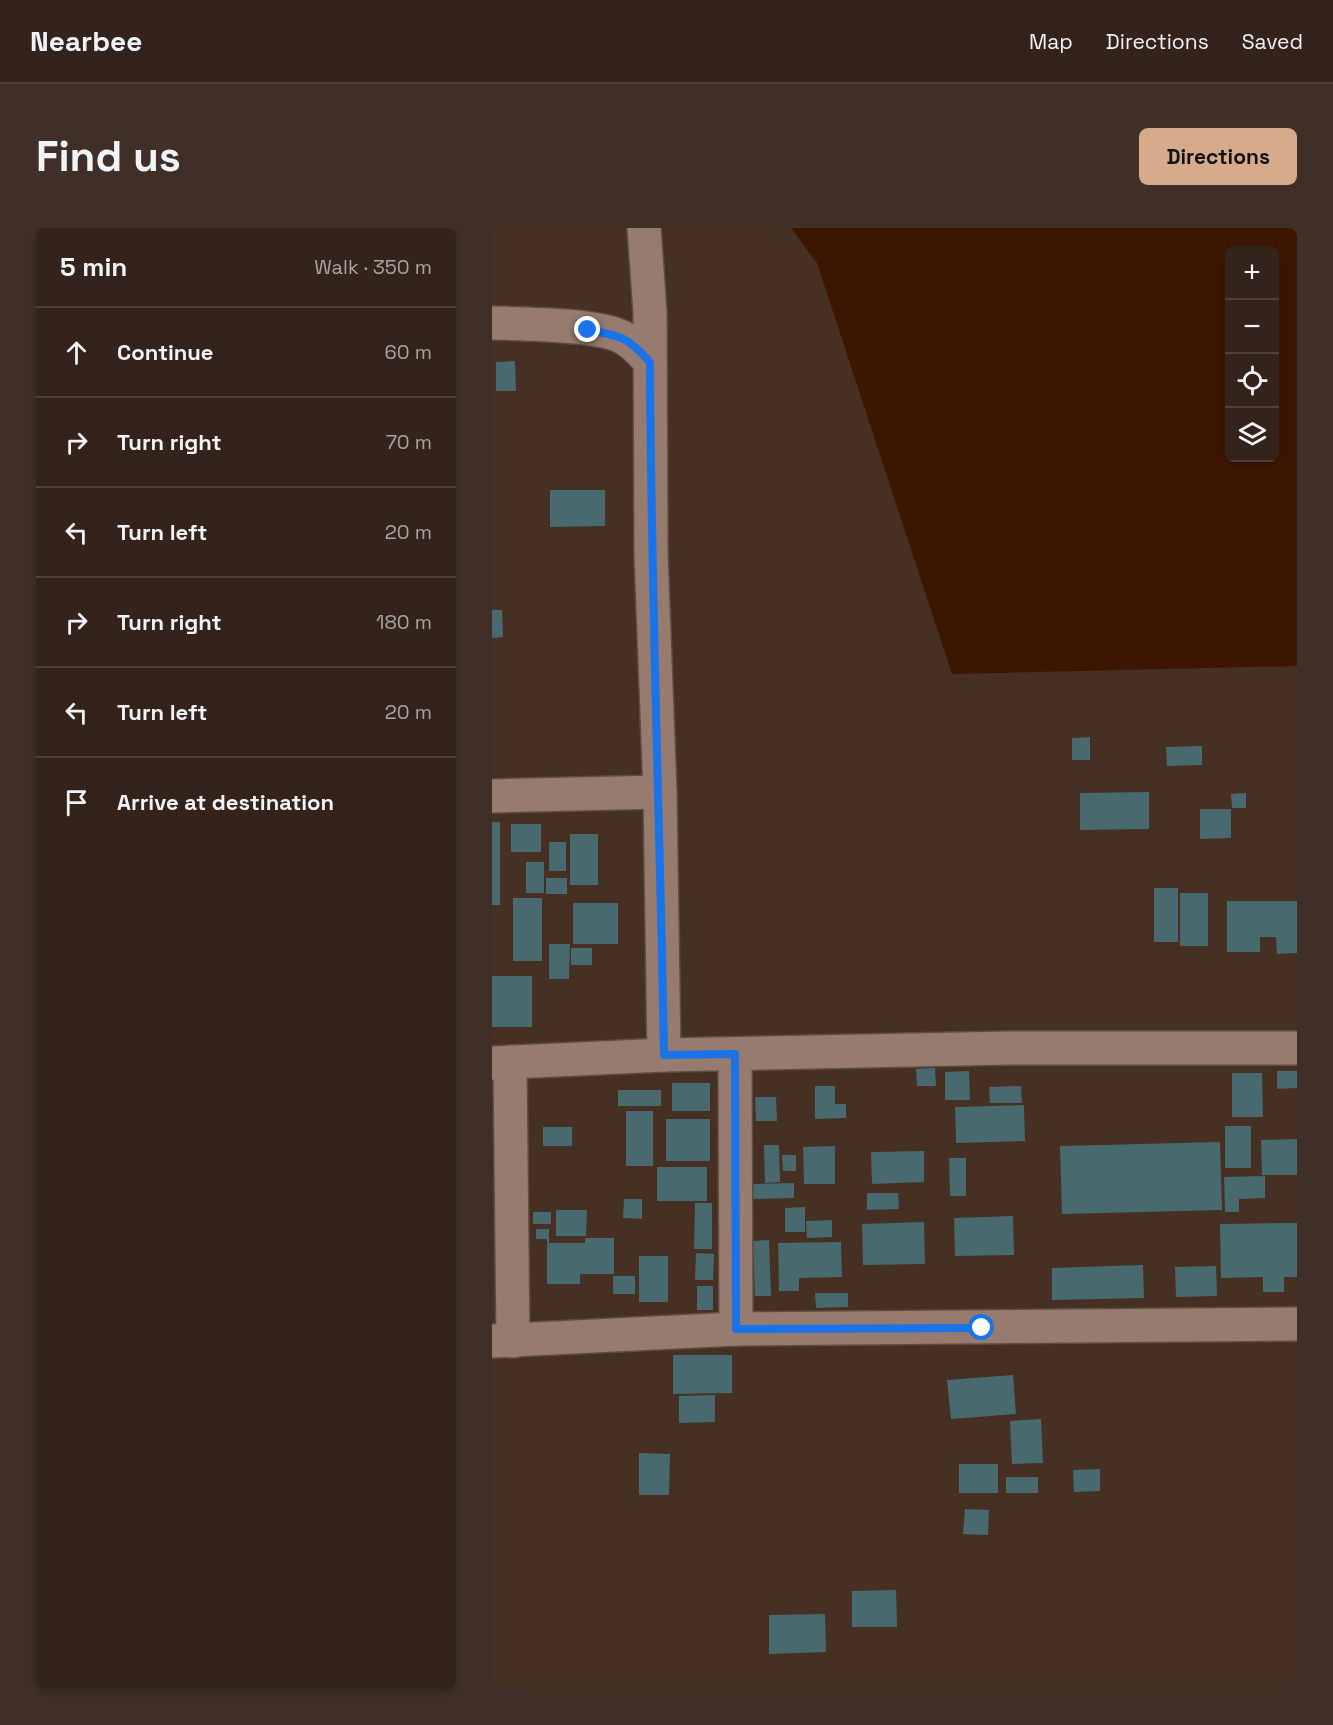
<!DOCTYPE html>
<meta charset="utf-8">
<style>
body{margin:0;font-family:"Space Grotesk",sans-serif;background:#3f2f27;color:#f1f3f6}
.controls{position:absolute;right:18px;top:18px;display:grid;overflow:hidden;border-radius:9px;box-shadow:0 3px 9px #0003}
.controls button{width:54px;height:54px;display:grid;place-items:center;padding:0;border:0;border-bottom:2px solid #4e4039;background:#34231a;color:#f1f3f6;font:30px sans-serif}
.stop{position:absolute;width:18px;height:18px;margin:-14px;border:4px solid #1a73e8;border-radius:50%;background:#fff}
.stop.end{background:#1a73e8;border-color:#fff;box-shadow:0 2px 6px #0008}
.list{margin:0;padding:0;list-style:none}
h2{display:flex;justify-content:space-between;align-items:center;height:78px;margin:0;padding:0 24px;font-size:26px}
h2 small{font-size:20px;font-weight:400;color:#a9a4a2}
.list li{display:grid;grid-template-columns:39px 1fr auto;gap:18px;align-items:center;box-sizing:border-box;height:90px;padding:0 24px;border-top:2px solid #4e4039}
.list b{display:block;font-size:22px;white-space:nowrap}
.list em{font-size:20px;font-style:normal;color:#a9a4a2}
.icon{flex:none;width:33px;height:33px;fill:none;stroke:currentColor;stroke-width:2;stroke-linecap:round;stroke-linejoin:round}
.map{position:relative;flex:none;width:805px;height:1461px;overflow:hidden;border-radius:9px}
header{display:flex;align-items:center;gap:36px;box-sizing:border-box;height:84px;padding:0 30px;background:#34231a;border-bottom:2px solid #4e4039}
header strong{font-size:28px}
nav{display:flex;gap:33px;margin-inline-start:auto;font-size:21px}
.intro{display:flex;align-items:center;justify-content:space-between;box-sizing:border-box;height:144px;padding:0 36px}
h1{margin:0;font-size:42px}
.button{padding:15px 27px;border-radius:9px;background:#d6ab8b;color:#111;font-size:21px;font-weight:700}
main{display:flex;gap:36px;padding:0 36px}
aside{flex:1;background:#34231a;border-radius:9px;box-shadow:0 3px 9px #0003}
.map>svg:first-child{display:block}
</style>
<header>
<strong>Nearbee</strong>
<nav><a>Map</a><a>Directions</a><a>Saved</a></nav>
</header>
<div class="intro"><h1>Find us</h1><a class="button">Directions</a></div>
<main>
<aside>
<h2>5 min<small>Walk · 350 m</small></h2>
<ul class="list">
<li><svg class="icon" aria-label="ahead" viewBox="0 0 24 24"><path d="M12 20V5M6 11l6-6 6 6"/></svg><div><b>Continue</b></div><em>60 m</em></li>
<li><svg class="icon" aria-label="right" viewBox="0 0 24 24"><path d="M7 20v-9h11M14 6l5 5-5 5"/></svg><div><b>Turn right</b></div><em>70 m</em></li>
<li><svg class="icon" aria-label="left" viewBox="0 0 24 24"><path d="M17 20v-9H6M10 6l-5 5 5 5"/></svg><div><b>Turn left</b></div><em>20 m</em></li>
<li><svg class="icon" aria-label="right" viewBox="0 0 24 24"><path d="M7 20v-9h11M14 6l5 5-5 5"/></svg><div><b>Turn right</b></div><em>180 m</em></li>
<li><svg class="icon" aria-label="left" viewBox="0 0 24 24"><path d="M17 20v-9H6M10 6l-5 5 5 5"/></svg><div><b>Turn left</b></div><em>20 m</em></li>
<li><svg class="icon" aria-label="arrive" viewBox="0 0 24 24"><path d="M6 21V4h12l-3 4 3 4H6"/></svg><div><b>Arrive at destination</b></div></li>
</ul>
</aside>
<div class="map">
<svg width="805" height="1461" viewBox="0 0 805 1461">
<rect width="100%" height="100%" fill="#462f23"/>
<path fill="#3d1600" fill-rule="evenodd" d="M299,0H805V438L460,446L325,35ZM738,22H782V230H738Z"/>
<g fill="#48696d">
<polygon points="23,133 24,163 4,163 4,134"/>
<polygon points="58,262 113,262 113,298 58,299"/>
<polygon points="0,382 10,382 11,409 0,410"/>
<polygon points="598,509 598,532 580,532 580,510"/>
<polygon points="710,518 710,537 675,538 674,519"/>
<polygon points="657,564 657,601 588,602 588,565"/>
<polygon points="754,565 754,580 740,580 739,566"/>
<polygon points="708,581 739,581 739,610 708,611"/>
<rect x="0" y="594" width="8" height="83"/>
<rect x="19" y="596" width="30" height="28"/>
<rect x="78" y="606" width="28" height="51"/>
<rect x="57" y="614" width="17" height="29"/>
<rect x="34" y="634" width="18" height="31"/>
<rect x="54" y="650" width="21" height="16"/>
<rect x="662" y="660" width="24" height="54"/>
<rect x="688" y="665" width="28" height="53"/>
<rect x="21" y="670" width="29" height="63"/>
<polygon points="735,673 805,673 805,725 785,726 784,709 768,709 768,724 735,724"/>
<rect x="81" y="675" width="45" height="41"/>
<polygon points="57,716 78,716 77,751 57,751"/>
<rect x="79" y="720" width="21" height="17"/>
<rect x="0" y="748" width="40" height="51"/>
<polygon points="443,840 444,858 425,858 424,841"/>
<polygon points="477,843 478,872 453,872 453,844"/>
<polygon points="785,843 805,843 805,860 785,861"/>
<polygon points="740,845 770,845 771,889 740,889"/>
<rect x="180" y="855" width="38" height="28"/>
<polygon points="323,858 343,858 343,876 354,876 354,890 323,891"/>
<polygon points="529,858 530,875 498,875 497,859"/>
<rect x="126" y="862" width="43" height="16"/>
<polygon points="263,869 284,869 285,893 264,893"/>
<polygon points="532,877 533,913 464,915 463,879"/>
<rect x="134" y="883" width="27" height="55"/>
<rect x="174" y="891" width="44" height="42"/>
<rect x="733" y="898" width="26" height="42"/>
<rect x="51" y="899" width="29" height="19"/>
<polygon points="805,911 805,947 770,947 769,912"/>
<polygon points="728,914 730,982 570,986 568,918"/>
<polygon points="272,917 287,917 288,954 273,955"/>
<polygon points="343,918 343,956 312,956 311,919"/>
<polygon points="432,923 432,954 380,956 379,924"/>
<polygon points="290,927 304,927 304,943 291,943"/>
<polygon points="457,930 474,930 474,968 458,968"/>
<rect x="165" y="939" width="50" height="34"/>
<polygon points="773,948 773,970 747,971 747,984 733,984 732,949"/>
<polygon points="302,955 302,970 259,971 259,956"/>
<polygon points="375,965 406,965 407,981 375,982"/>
<polygon points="132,971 150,971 150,991 131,990"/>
<polygon points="203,975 220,975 220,1021 202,1021"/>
<polygon points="313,979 313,1004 293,1004 293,980"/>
<polygon points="64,982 95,982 94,1008 64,1008"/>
<rect x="41" y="984" width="18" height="12"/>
<polygon points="521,988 522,1027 463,1028 462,990"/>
<polygon points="340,992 340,1009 315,1010 314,993"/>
<polygon points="432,994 433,1036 371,1037 370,996"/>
<polygon points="805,995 805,1049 792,1049 792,1064 771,1064 771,1049 729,1050 728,996"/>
<polygon points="44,1001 57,1001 57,1015 93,1015 93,1010 122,1010 122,1046 88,1046 88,1056 55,1056 55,1011 44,1011"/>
<polygon points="277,1012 279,1068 263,1068 261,1013"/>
<polygon points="349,1014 350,1049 307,1050 307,1063 287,1063 286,1015"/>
<polygon points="204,1025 222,1026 221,1052 203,1052"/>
<rect x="147" y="1028" width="29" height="46"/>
<polygon points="651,1037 652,1070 560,1072 560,1040"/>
<polygon points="724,1038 725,1068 684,1069 683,1039"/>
<rect x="121" y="1048" width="22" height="18"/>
<rect x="205" y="1058" width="16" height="24"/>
<polygon points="323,1065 356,1065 356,1079 324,1080"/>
<polygon points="181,1127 240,1127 240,1165 181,1166"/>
<polygon points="521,1147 524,1186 459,1191 455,1152"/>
<polygon points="223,1167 223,1194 187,1195 187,1168"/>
<polygon points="549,1191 551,1235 520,1236 518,1193"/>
<polygon points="147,1225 178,1226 177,1267 147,1267"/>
<rect x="467" y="1236" width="39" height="29"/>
<polygon points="608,1241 608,1263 582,1264 581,1242"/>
<rect x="514" y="1249" width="32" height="16"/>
<polygon points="473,1281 497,1282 496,1307 471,1306"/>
<polygon points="404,1362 405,1399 360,1399 360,1363"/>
<polygon points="333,1386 334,1424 277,1426 277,1387"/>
</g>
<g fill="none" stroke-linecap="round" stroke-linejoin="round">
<defs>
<g id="minor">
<polyline points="152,0 158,84 159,326 168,564 172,827"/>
<path d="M0,95C30,96 105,96 130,109C142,115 150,125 158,134"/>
<polyline points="0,568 168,564"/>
<polyline points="243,827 244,1101"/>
<polyline points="18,834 21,1113"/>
<polyline points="0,835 172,827 518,820 805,820"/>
<polyline points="0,1113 244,1101 805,1096"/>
</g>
</defs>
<use href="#minor" stroke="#5f4c41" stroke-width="36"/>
<use href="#minor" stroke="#967b6e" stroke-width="33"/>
</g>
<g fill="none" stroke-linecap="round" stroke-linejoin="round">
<path stroke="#1a73e8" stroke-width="8" d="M96,102C130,108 135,109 158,134C159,365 168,596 172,827L243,826L244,1101L490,1100"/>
</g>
</svg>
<div class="controls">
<button>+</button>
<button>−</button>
<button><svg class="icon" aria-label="locate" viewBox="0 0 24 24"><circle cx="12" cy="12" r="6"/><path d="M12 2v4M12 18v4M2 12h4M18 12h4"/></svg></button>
<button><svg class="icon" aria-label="layers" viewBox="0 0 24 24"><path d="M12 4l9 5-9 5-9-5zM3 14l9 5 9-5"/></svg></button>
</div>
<div class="stop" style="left:490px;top:1100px"></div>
<div class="stop end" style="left:96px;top:102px"></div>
</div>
</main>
